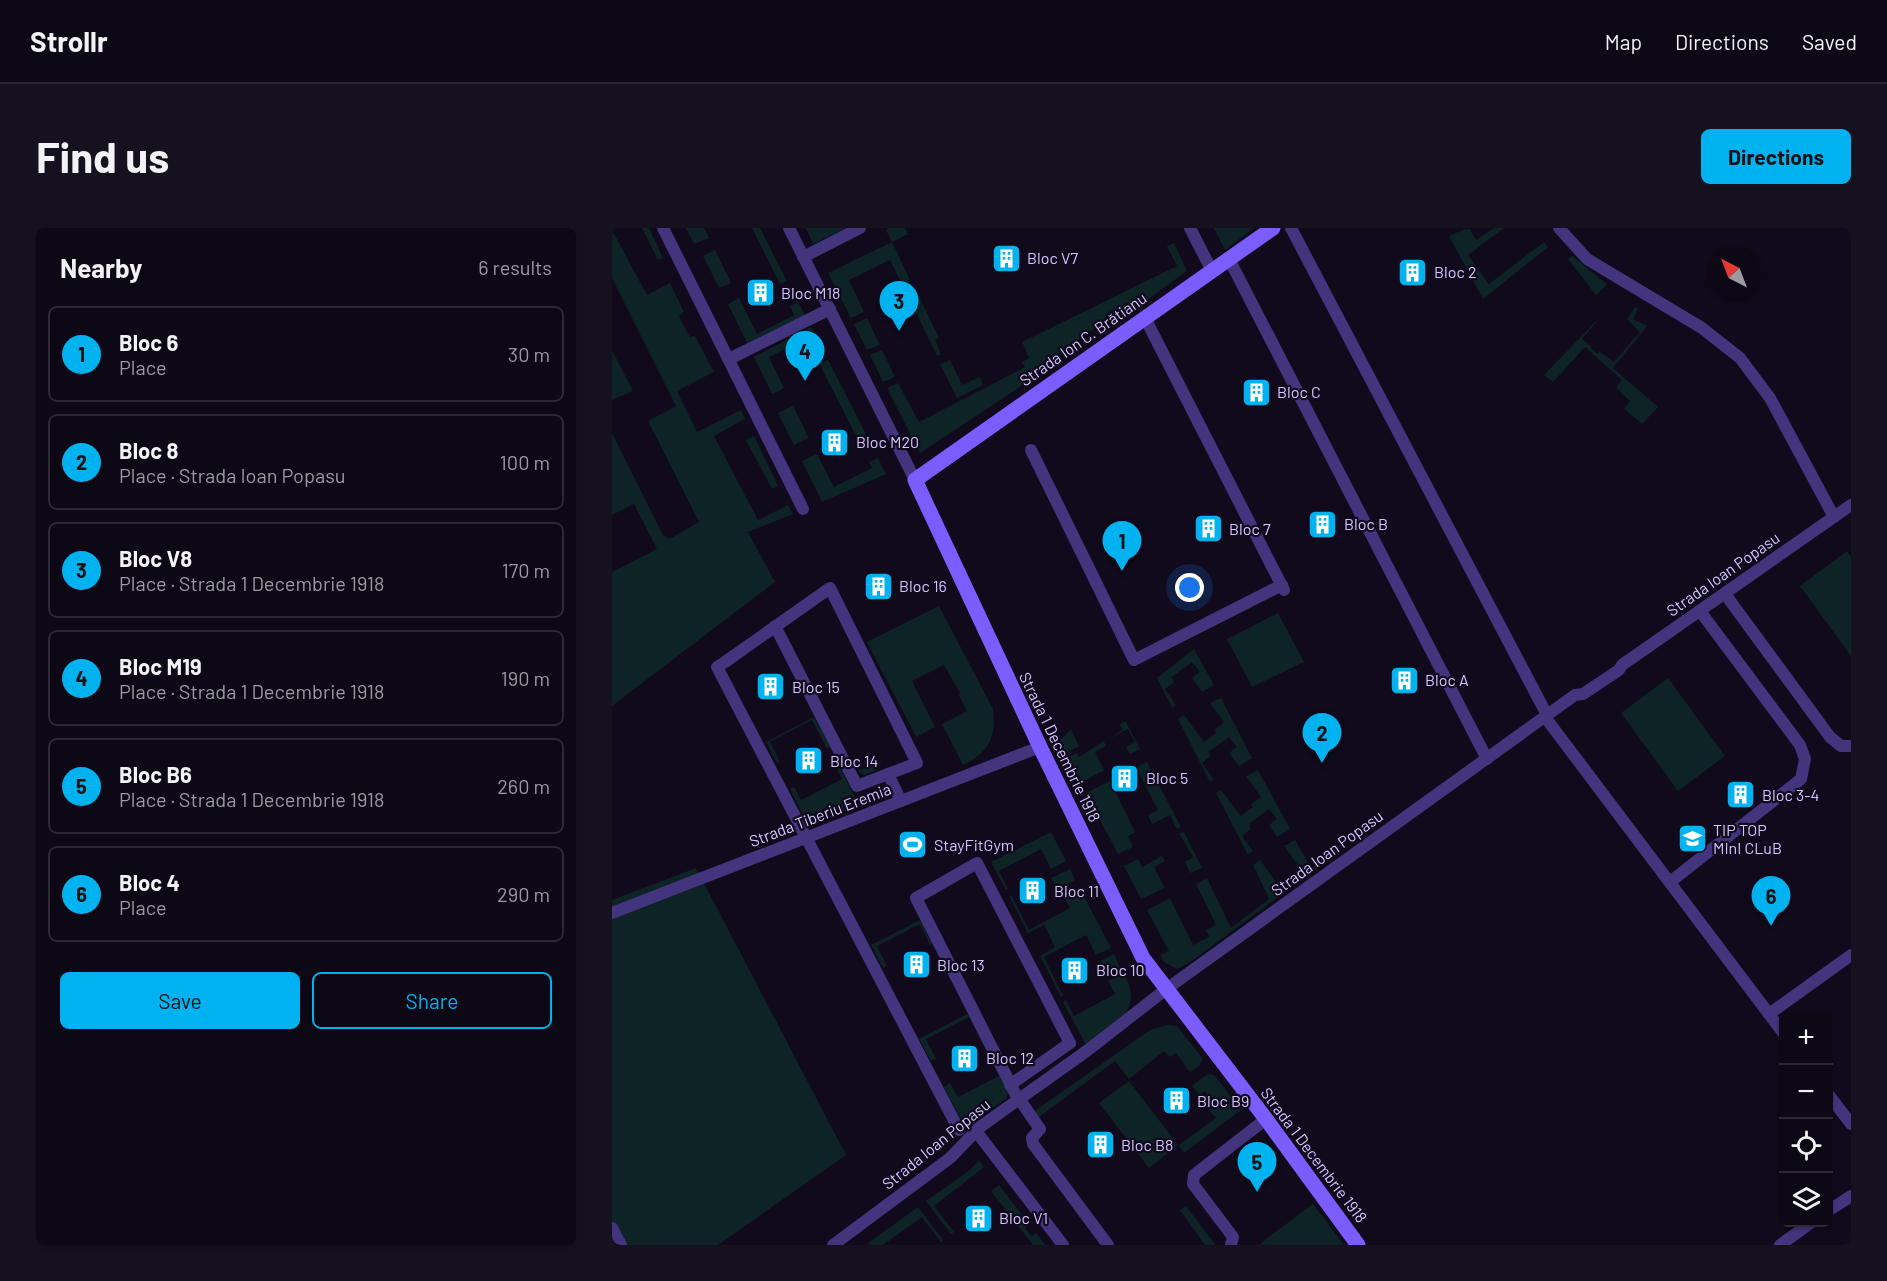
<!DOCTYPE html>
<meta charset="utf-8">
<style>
body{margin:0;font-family:Barlow,sans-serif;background:#15111e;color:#f1f3f6}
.controls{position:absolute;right:18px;bottom:18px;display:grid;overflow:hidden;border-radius:9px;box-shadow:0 2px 4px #0004}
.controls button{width:54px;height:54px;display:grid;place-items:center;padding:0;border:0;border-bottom:2px solid #2c2934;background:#0c0815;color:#f1f3f6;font:30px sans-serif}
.compass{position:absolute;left:1095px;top:18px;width:54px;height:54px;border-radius:50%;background:#0c0815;box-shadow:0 2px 4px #0004;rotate:318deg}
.you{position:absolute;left:578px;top:360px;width:21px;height:21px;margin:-15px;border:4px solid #fff;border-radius:50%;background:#1a73e8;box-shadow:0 0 0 9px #1a73e833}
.badge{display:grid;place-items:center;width:39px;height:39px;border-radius:50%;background:#00b2f0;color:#111;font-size:20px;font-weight:700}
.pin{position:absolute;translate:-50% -50px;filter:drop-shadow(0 2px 3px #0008)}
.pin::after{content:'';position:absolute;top:32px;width:21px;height:18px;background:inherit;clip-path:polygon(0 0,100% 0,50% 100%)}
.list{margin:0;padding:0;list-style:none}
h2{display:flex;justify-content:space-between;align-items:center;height:78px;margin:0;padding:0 24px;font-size:26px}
h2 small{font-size:20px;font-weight:400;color:#9a9aa0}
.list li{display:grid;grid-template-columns:39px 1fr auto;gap:18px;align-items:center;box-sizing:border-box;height:96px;margin:0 12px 12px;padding:0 12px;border:2px solid #2c2934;border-radius:9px}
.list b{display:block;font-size:22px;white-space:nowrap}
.list p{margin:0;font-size:20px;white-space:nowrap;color:#9a9aa0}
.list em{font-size:20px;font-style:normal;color:#9a9aa0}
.actions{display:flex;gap:12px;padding:18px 24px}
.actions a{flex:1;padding:14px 0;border:2px solid #00b2f0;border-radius:9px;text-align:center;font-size:21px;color:#00b2f0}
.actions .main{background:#00b2f0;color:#111}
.icon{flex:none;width:33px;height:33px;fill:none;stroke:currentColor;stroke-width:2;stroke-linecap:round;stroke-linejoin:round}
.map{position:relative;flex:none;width:1239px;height:1017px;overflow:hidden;border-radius:9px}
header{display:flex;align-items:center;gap:36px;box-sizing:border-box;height:84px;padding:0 30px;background:#0c0815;border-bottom:2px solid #2c2934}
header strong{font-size:28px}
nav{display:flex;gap:33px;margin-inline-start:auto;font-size:21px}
.intro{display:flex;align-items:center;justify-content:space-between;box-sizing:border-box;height:144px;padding:0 36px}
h1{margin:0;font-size:42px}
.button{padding:15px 27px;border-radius:9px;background:#00b2f0;color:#111;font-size:21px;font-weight:700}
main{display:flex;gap:36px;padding:0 36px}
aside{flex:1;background:#0c0815;border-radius:9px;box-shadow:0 2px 4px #0004}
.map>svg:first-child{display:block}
</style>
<header>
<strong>Strollr</strong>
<nav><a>Map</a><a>Directions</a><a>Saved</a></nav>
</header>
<div class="intro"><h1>Find us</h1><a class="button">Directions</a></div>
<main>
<aside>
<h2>Nearby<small>6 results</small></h2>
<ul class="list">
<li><span class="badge">1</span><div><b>Bloc 6</b><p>Place</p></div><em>30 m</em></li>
<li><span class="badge">2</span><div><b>Bloc 8</b><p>Place · Strada Ioan Popasu</p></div><em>100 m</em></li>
<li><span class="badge">3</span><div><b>Bloc V8</b><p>Place · Strada 1 Decembrie 1918</p></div><em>170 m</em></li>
<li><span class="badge">4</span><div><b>Bloc M19</b><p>Place · Strada 1 Decembrie 1918</p></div><em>190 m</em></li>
<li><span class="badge">5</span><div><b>Bloc B6</b><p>Place · Strada 1 Decembrie 1918</p></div><em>260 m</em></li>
<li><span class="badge">6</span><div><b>Bloc 4</b><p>Place</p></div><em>290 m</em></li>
</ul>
<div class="actions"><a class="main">Save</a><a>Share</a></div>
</aside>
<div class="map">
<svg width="1239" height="1017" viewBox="0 0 1239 1017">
<rect width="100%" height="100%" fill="#100a1c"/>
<g fill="#0d2326">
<polygon points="30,0 37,0 51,30 46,32"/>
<polygon points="74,0 92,0 97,10 82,16"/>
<polygon points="140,0 148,0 175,53 168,56"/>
<polygon points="194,0 234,0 201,16"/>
<polygon points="277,0 293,0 296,6 280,14 298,52 296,53 299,61 293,63 278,32 237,52 252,84 239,90 216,45 280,14 274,2"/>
<polygon points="602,0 642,0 613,22"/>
<polygon points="882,0 892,0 856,27 877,56 932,14 936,19 871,71 837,8 853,1 858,1 864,12"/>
<polygon points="0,2 35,67 58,55 72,84 67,88 78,109 83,108 102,144 65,163 85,204 129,182 133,191 102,208 146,292 176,277 181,286 136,304 163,354 0,478 0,344 45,321 22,276 0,287 0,205 51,307 57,311 87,294 36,193 64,178 0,50"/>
<polygon points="562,15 575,43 528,77 499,89 473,107 446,126 423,149 308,225 275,160 286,155 307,194 413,139 410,134 417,130 410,114 565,38 555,18"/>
<polygon points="103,22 119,55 107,60 91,28"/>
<polygon points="960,28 995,56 984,67 956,31"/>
<polygon points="307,68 327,110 323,112 329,126 325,128 298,72"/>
<polygon points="127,70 145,106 182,87 178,78 186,74 193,87 135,115 116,76"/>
<polygon points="1023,79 1026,81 1021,91 1035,98 1001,140 1046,179 1030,196 1012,181 1018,173 1004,160 1010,152 973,119 941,154 932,147 990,87 970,111 980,119 979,120 985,126 988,124 1002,134 1028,104 1015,91"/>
<polygon points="255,90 268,117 255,122 242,96"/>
<polygon points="199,99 207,114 199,117 195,110 157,129 172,160 160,166 142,129"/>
<polygon points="0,122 21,163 0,172"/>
<polygon points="270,122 283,149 271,154 258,127"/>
<polygon points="216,132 254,206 245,210 207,135"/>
<polygon points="338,132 350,157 368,149 371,157 345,170 328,136"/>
<polygon points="181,178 197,210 182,217 166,185"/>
<polygon points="142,208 166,258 160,261 134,212"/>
<polygon points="205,226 222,259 260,240 257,234 266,230 274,246 210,274 190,233"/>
<polygon points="1235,323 1239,329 1239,428 1188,358"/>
<path d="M327,378L381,481C385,509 376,525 351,537L330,496L355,483L346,466L348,465L332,437L300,453L323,499L304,509L255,414Z"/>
<polygon points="666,385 692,434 640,459 615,411"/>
<polygon points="582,421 602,457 590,464 580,450 588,444 580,434 560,449 562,454 553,461 564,477 560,480 545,450"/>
<polygon points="1056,450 1113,528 1066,563 1009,485"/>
<polygon points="609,470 640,530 627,538 617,525 625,519 617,509 596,524 599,528 590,535 602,552 598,554 566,491 572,487 592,514 604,505 602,502 612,494 598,475"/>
<polygon points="202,489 218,519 215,521 200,492 158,514 168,534 165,535 154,514"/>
<polygon points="511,494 514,494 528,521 518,526 514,519 523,514 516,501 497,511 511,501 507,497"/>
<polygon points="459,501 467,518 453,526 447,514"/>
<polygon points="492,513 494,518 483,524 492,542 469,555 456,530 465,525 467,529"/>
<polygon points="223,530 247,577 197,595 194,593 178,561 182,559 189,572 230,551 221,531"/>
<path d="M269,533C266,542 261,544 252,547L246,543Z"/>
<polygon points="535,534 569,599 565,601 558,587 540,596 536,587 546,582 524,539"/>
<polygon points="646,542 678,601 665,609 657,597 665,591 657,581 637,596 639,601 630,608 641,623 636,627 604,565 609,562 629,588 641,579 639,576 649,569 634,548"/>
<polygon points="498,553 522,602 523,605 516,608 521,619 506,626 474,565"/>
<polygon points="439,604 454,633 439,641 429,621 387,643 396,661 394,662 379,634"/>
<polygon points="572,604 590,640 578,645 573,634 581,629 567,605"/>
<polygon points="683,612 699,640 706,635 708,638 577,735 565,741 552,734 548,727 557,723 535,682 558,670 581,717 597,709 594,702 604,697 584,656 595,650 619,700 657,671 641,637 648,632 669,661 681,652 679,649 689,641 672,618"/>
<polygon points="550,628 553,633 542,639 553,660 529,671 512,638 526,631 530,639"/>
<polygon points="84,640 234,927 106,1017 0,1017 0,672"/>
<polygon points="458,641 463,652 445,661 439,650"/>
<polygon points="467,659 499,720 484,727 474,707 432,729 451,768 449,769 428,728 443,719 432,697 416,705 397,668 399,667 417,702 458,680 451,667"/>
<polygon points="308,692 320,716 318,717 308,696 265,718 275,738 271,740 259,717"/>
<polygon points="502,726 508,739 491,748 484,735"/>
<path d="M512,745C533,784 502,797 474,817L451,774L454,772L462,788L503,766L496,753Z"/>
<polygon points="357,785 378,825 376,826 357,789 314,811 324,831 319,833 307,811"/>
<polygon points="554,797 565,798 591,831 587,838 578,844 564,825 558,829 552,823 517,851 503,833 424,891 417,887 538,802"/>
<polygon points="381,831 396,861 395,870 353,899 332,859 338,855 346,869 387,848 379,832"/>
<polygon points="599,846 603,848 629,882 572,925 567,917 604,890 596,880 602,875 593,863 587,867 580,858 594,847"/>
<polygon points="517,853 566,917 537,940 487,875"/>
<polygon points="367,932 372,939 322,978 342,1004 339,1006 314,973 358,942"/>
<polygon points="387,957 417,996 413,1000 420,1009 424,1005 433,1017 421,1017 379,963"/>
<polygon points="701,976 732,1017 648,1017 654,1011"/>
<polygon points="574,978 603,1016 602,1017 593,1017 568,982"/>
<polygon points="306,979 331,1012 329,1014 310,989 271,1017 258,1017 256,1015"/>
</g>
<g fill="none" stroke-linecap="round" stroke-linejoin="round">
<g stroke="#42347d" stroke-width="12">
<polyline points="51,0 191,281"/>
<polyline points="177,0 303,252"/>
<polyline points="578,0 600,43"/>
<polyline points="679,0 935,487"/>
<polyline points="947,0 975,31 1090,100 1128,130 1158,170 1222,289"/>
<polyline points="191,29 248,0"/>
<polyline points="617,31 875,531"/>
<polyline points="533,90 672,362"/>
<polyline points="117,131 218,81"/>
<polyline points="419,222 522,432 670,357"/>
<polyline points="1113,366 1218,509 1229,518 1239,518"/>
<polyline points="163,398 245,558 305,535 218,360 113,434 105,439 347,902"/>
<polyline points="933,489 1172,806"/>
<polyline points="276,546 289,573"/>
<polyline points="1058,654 1189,551 1193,531 1188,517 1088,383"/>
<polyline points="0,685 428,519"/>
<polyline points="1157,786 1239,727"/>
<polyline points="398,857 458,815 365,635 304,670 403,865 428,901 420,910 421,916 496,1017"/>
<polyline points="1216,866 1239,896"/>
<polyline points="364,903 451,1017"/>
<polyline points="1216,983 1239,968"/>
<polyline points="0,1000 9,1017"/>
<polyline points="221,1017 338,930 368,899 476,822 553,762 963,467 971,466 1007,442 1010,437 1239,277"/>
<polyline points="619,1017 621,1009 581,956 582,947 654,891"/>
<polyline points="1168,1017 1200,994"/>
</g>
<polyline stroke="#7b5cff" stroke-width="15" points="661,0 303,252 428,519 531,730 654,891 746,1017"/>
</g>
<defs>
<symbol id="building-square" viewBox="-11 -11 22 22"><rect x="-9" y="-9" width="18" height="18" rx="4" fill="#00b2f0" stroke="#100a1c"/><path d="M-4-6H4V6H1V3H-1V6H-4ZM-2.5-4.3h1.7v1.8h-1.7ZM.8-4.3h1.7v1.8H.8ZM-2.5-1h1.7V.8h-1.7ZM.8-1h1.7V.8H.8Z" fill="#fff"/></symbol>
<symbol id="school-square" viewBox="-11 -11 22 22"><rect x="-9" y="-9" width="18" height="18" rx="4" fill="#00b2f0" stroke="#100a1c"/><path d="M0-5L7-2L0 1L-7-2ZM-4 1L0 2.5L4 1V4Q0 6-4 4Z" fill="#fff"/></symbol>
<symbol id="stadium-square" viewBox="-11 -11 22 22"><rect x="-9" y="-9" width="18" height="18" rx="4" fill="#00b2f0" stroke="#100a1c"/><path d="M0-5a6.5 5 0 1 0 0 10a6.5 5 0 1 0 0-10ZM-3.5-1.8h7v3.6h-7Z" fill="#fff"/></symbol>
</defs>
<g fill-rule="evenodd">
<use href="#building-square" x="378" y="14" width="33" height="33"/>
<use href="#building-square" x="784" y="28" width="33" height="33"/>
<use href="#building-square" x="132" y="48" width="33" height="33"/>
<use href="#building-square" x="628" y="148" width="33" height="33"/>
<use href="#building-square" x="206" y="198" width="33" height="33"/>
<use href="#building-square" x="694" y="280" width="33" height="33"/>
<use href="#building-square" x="580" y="284" width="33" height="33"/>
<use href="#building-square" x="250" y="342" width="33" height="33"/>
<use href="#building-square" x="776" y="436" width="33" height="33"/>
<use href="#building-square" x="142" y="442" width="33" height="33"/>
<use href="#building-square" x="180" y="516" width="33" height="33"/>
<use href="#building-square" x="496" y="534" width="33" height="33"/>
<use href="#building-square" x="1112" y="550" width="33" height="33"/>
<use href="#school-square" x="1064" y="594" width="33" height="33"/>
<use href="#stadium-square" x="284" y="600" width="33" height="33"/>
<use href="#building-square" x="404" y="646" width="33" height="33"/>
<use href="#building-square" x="288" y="720" width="33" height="33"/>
<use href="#building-square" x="446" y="726" width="33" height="33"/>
<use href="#building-square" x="336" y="814" width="33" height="33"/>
<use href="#building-square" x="548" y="856" width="33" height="33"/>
<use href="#building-square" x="472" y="900" width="33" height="33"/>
<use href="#building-square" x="350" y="974" width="33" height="33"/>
</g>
<g text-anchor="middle" stroke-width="4.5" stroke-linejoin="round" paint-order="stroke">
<g font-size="16" fill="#d5c5ff" stroke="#100a1c" text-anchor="start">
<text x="415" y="36">Bloc V7</text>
<text x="822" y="50">Bloc 2</text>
<text x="169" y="71">Bloc M18</text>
<text x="665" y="170">Bloc C</text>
<text x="244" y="220">Bloc M20</text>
<text x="732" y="302">Bloc B</text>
<text x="617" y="307">Bloc 7</text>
<text x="287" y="364">Bloc 16</text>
<text x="813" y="458">Bloc A</text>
<text x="180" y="465">Bloc 15</text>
<text x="218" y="539">Bloc 14</text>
<text x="534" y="556">Bloc 5</text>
<text x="1150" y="573">Bloc 3-4</text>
<text x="1101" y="608">TIP TOP<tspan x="1101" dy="18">MInI CLuB</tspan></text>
<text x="322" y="623">StayFitGym</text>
<text x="442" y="669">Bloc 11</text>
<text x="325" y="743">Bloc 13</text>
<text x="484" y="748">Bloc 10</text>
<text x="374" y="836">Bloc 12</text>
<text x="585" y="879">Bloc B9</text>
<text x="509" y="923">Bloc B8</text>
<text x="387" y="996">Bloc V1</text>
</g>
<g font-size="16" fill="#d5c5ff" stroke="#100a1c">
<text transform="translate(471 111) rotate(-35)" y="6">Strada Ion C. Brătianu</text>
<text transform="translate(1111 346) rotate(-35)" y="6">Strada Ioan Popasu</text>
<text transform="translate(448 519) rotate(64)" y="6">Strada 1 Decembrie 1918</text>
<text transform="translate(208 587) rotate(-21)" y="6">Strada Tiberiu Eremia</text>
<text transform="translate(715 625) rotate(-36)" y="6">Strada Ioan Popasu</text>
<text transform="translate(324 916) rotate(-39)" y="6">Strada Ioan Popasu</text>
<text transform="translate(702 927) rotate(53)" y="6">Strada 1 Decembrie 1918</text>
</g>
</g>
</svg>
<div class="controls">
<button>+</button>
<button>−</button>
<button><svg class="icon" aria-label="locate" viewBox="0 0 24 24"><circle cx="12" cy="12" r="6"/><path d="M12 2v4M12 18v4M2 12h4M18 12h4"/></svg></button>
<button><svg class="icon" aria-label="layers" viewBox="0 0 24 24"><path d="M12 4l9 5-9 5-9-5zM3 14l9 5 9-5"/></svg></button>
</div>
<svg class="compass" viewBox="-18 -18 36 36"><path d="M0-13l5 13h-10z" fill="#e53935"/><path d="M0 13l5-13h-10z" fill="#9a9aa0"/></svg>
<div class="you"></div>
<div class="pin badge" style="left:510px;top:343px">1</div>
<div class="pin badge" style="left:710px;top:535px">2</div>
<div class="pin badge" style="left:287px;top:103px">3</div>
<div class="pin badge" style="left:193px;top:153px">4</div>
<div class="pin badge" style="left:645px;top:964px">5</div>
<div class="pin badge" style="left:1159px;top:698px">6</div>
</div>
</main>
